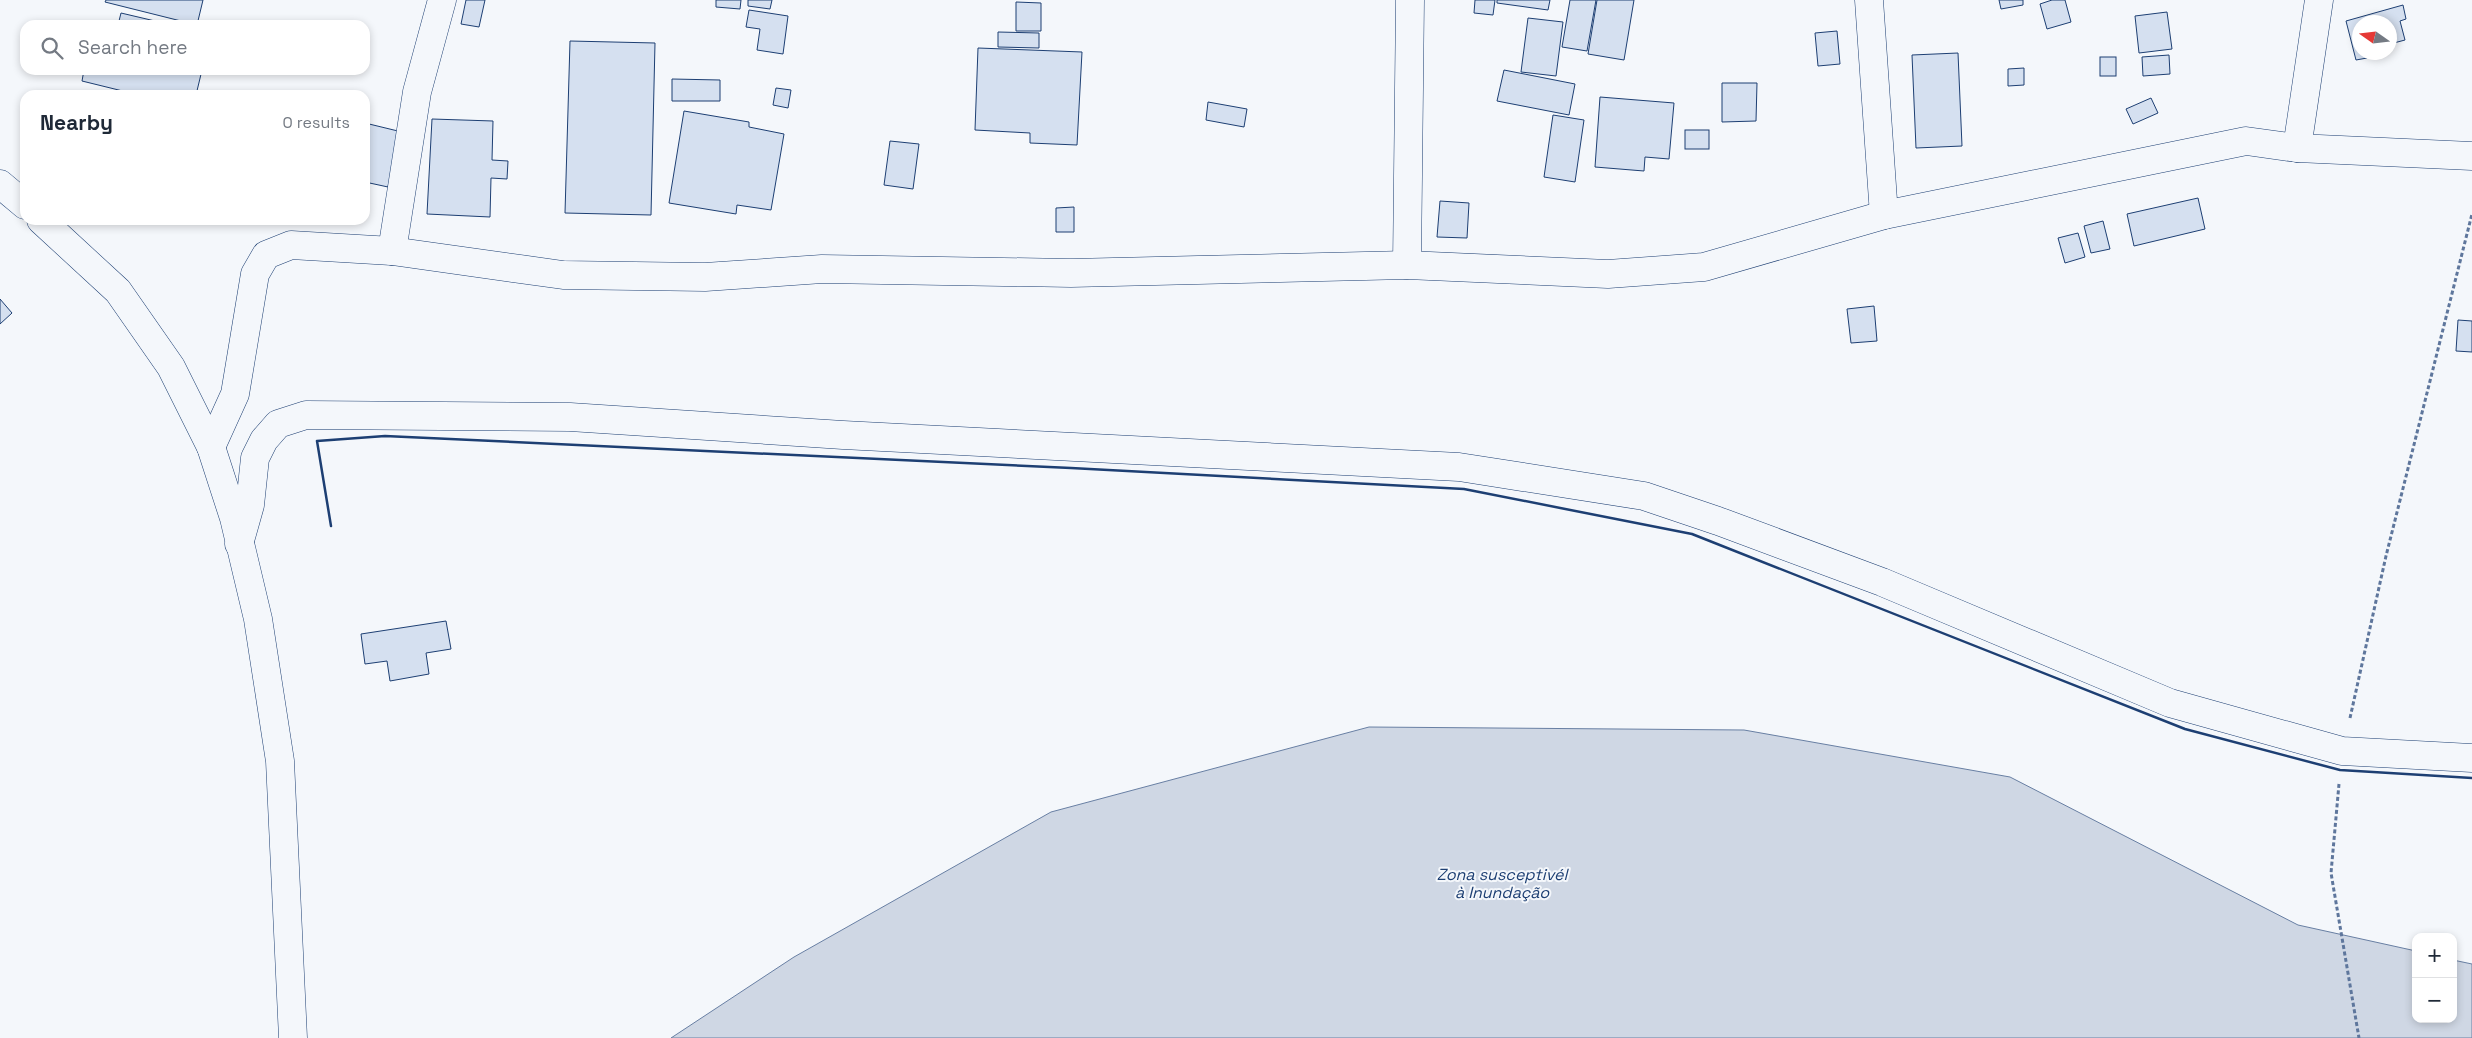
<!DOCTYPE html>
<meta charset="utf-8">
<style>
body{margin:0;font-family:"Space Grotesk",sans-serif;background:#f6f6f7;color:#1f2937}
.controls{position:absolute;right:15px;bottom:15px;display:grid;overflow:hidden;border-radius:10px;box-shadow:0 2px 8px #0003}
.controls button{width:45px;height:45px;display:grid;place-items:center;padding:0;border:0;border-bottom:1px solid #e0e1e3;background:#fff;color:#1f2937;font:25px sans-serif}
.compass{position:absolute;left:2352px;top:15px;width:45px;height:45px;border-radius:50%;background:#fff;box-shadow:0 2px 8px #0003;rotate:284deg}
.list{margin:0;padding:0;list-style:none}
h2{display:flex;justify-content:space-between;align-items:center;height:65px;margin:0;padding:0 20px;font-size:21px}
h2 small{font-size:16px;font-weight:400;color:#747a83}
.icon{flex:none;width:28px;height:28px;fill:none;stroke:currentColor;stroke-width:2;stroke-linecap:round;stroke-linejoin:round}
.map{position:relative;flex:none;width:2472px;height:1038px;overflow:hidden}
.search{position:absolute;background:#fff;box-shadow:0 2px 8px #0003;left:20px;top:20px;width:350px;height:55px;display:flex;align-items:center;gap:12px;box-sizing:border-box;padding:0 18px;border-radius:15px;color:#747a83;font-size:19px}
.panel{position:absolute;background:#fff;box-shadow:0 2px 8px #0003;left:20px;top:90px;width:350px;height:135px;border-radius:15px}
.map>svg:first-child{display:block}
</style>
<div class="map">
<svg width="2472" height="1038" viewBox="0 0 2472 1038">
<rect width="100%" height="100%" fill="#f4f7fb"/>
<polygon fill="#cfd7e4" stroke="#687fa3" points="1369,727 1744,730 2010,777 2298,925 2416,951 2416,1019 2453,1019 2453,960 2472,964 2472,1038 671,1038 794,957 1051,812"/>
<g fill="#d5e0f0" stroke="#1d3f73">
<polygon points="106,0 203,0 197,25 105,2"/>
<polygon points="466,0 485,0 479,27 461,24"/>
<polygon points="716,0 741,0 740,9 716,7"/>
<polygon points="748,0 772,0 770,9 748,6"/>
<polygon points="1475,0 1495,0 1493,15 1474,13"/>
<polygon points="1497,0 1550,0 1548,10 1497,3"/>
<polygon points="1570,0 1596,0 1587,51 1562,47"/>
<polygon points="1597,0 1634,0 1624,60 1588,54"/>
<polygon points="1999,0 2023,0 2023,5 2001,9"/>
<polygon points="2052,0 2065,0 2071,22 2047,29 2040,4"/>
<polygon points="1016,2 1041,3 1041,31 1016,31"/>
<polygon points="2403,5 2406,19 2400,21 2405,40 2390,44 2390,22 2360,22 2360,52 2365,52 2367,58 2356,60 2346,21"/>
<polygon points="749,10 788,16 783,54 757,50 760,29 746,27"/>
<polygon points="2167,12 2172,49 2139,53 2135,16"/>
<polygon points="121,13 172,25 118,25"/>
<polygon points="1528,18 1563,22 1556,76 1521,72"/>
<polygon points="1837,31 1840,64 1818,66 1815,33"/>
<polygon points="998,32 1039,33 1039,48 998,47"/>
<polygon points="570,41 655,43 651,215 565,213"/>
<polygon points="978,48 1082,52 1077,145 1030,143 1030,133 975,130"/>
<polygon points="1958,53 1962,146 1916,148 1912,55"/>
<polygon points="2169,55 2170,74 2143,76 2142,57"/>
<rect x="2100" y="57" width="16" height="19"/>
<polygon points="2024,68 2024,85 2008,86 2008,69"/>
<polygon points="84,70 202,70 196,95 139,95 82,81"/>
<polygon points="1504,70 1575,84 1569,115 1497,101"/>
<polygon points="672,79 720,80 720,101 672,101"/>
<polygon points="1722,83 1757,83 1756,121 1722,122"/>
<polygon points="776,88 791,90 788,108 773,105"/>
<polygon points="1600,97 1674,103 1669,159 1645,157 1644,171 1595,167"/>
<polygon points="2151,98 2158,113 2133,124 2126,109"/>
<polygon points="1208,102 1247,109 1244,127 1206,120"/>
<polygon points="684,111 749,122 749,127 784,134 771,210 737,205 736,214 669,203"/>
<polygon points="1553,115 1584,120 1575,182 1544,177"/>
<polygon points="432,119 493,121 492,160 508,161 507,179 491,178 490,217 427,214"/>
<polygon points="365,123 402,132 388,187 365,182"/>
<rect x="1685" y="130" width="24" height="19"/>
<polygon points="890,141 919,144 913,189 884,185"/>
<polygon points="2198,198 2205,229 2134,246 2127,214"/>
<polygon points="1440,201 1469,203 1467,238 1437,237"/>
<polygon points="1074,207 1074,232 1056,232 1056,208"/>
<polygon points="2103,221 2110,249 2091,253 2084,226"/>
<polygon points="2078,233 2085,257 2065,263 2058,238"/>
<polygon points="0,299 12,313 0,324"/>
<polygon points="1874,306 1877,341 1851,343 1847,309"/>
<polygon points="2458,320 2472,321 2472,352 2456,351"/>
<polygon points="446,621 451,649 426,653 429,674 390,681 387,661 365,664 361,634"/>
</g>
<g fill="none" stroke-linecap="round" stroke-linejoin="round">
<defs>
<g id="minor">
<polyline points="1869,0 1884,215"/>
<polyline points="2297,148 2319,0"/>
<polyline points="392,251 417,92 442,0"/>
<polyline points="1407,265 1410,0"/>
<polyline points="211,447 235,394 255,274 266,255 291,245 392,251 563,275 705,277 822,269 1071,273 1407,265 1608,274 1704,267 1884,215 2246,141 2297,148 2472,156"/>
<polyline points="239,544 250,505 255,458 264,440 278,424 306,415 570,417 843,435 1459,467 1644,496 1718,521 1882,582 2170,703 2342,751 2472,758"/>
</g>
<g id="major">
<polyline points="0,184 25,205"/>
<polyline points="41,220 118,291 171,367 211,447 234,518 258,619 280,761 293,1038"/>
</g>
</defs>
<use href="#minor" stroke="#1d3f73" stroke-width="29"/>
<use href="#major" stroke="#1d3f73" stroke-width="29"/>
<g stroke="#5e769c" stroke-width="3" stroke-dasharray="4 2.5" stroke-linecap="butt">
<polyline points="2350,718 2386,556 2472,214"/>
<polyline points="2339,784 2331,873 2359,1038"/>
</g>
<use href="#minor" stroke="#f4f7fb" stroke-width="28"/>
<use href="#major" stroke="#f4f7fb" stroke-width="28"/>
<polyline stroke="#1d3f73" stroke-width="2.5" points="331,526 317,441 385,436 1071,468 1464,489 1692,534 2185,729 2340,770 2472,778"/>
</g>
<g text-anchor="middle" stroke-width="4" stroke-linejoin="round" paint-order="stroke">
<g font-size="16" font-style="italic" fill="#1d3f73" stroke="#f4f7fb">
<text x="1502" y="880">Zona susceptivél<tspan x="1502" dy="18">à Inundação</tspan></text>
</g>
</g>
</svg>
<div class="controls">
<button>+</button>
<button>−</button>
</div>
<svg class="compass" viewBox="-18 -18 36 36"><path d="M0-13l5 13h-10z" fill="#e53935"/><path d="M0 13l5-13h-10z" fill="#747a83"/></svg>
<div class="search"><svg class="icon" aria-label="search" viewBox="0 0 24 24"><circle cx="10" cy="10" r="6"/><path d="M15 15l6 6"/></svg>Search here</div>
<section class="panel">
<h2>Nearby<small>0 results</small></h2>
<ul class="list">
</ul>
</section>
</div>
